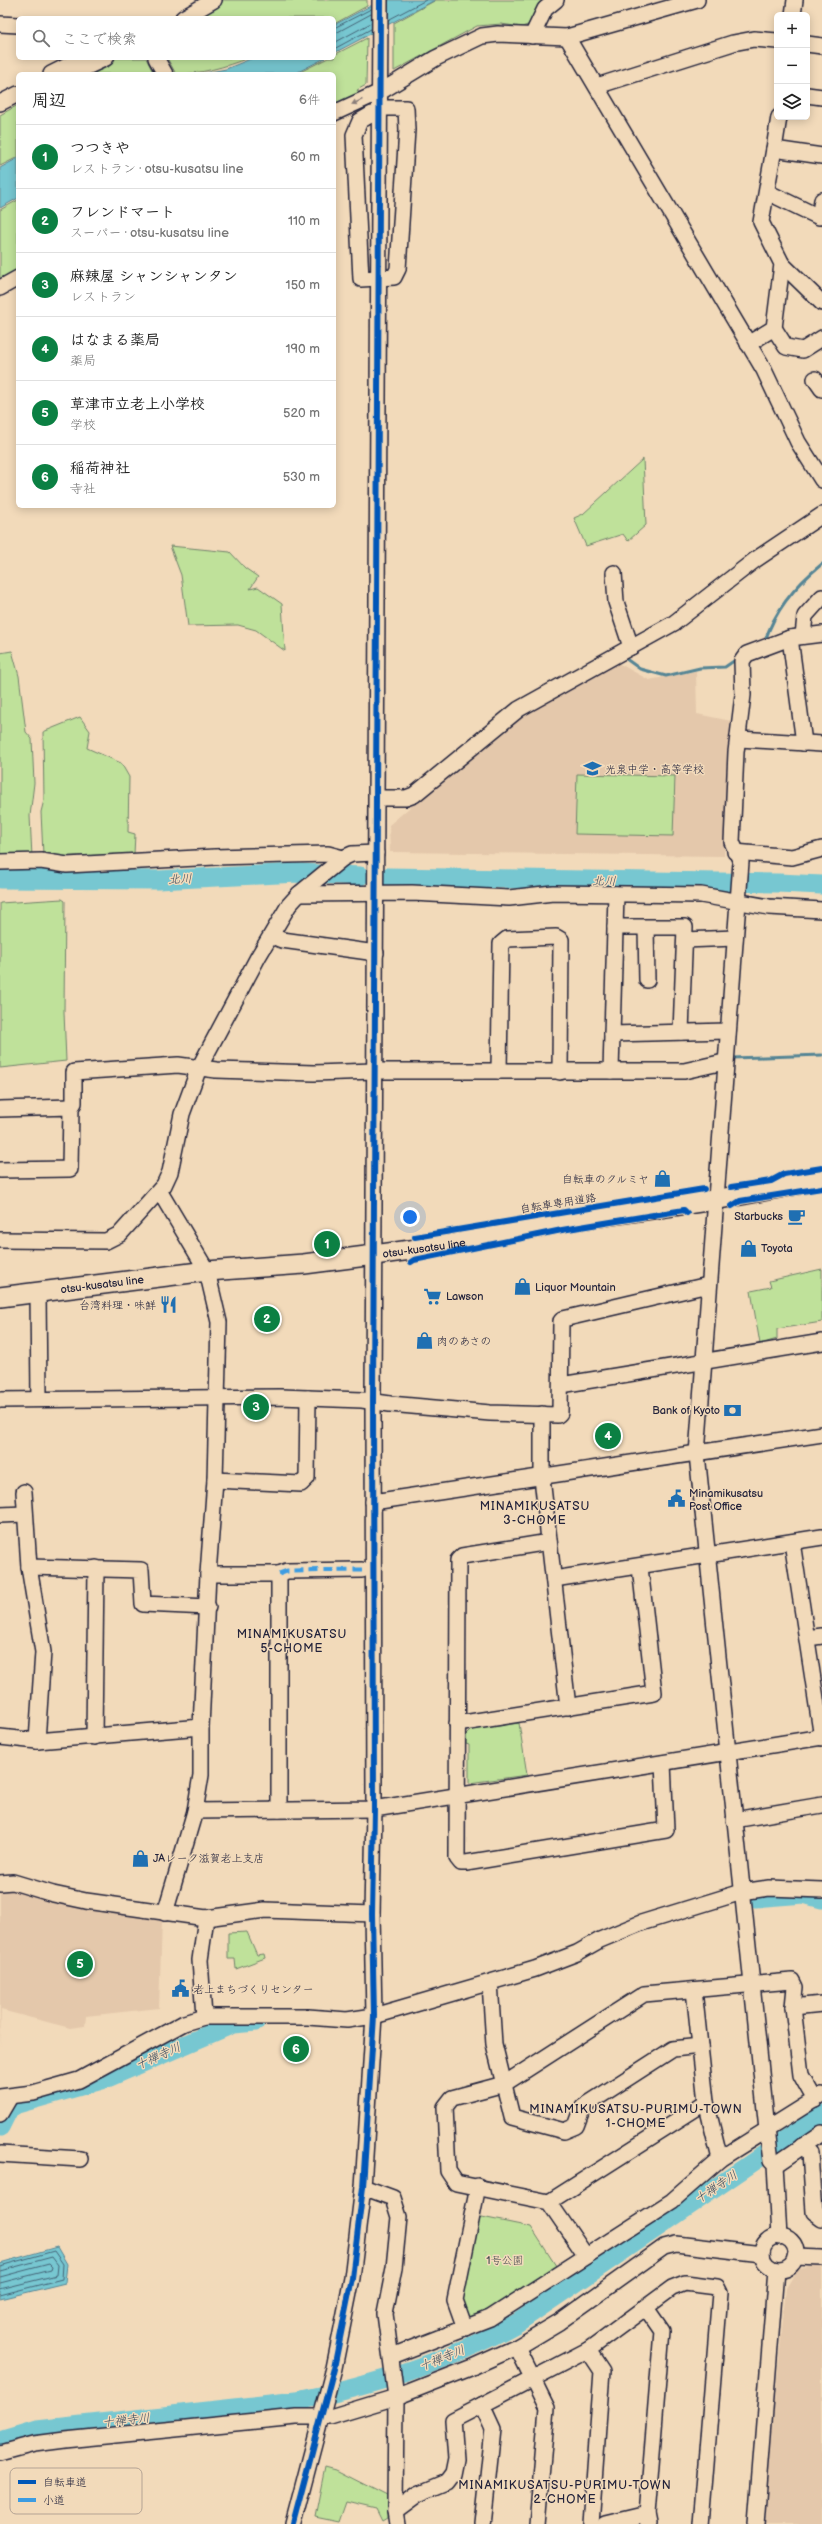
<!DOCTYPE html>
<html lang="ja">
<meta charset="utf-8">
<style>
body{margin:0;font-family:"Balsamiq Sans","Klee One",sans-serif;background:#f6f6f6;color:#222}
.controls{position:absolute;right:12px;top:12px;display:grid;overflow:hidden;border-radius:6px;box-shadow:0 2px 10px #0003}
.controls button{width:36px;height:36px;display:grid;place-items:center;padding:0;border:0;border-bottom:1px solid #e0e0e0;background:#fff;color:#222;font:20px sans-serif}
.you{position:absolute;left:410px;top:1217px;width:14px;height:14px;margin:-10px;border:3px solid #fff;border-radius:50%;background:#1a73e8;box-shadow:0 0 0 6px #1a73e833}
.badge{display:grid;place-items:center;width:26px;height:26px;border-radius:50%;background:#0b8043;color:#fff;font-size:13px;font-weight:700}
.pin{position:absolute;translate:-50% -50%;border:2px solid #fff;box-shadow:0 1px 4px #0006}
.list{margin:0;padding:0;list-style:none}
h2{display:flex;justify-content:space-between;align-items:center;height:52px;margin:0;padding:0 16px;font-size:17px}
h2 small{font-size:13px;font-weight:400;color:#767676}
.list li{display:grid;grid-template-columns:26px 1fr auto;gap:12px;align-items:center;box-sizing:border-box;height:64px;padding:0 16px;border-top:1px solid #e0e0e0}
.list b{display:block;font-size:15px;white-space:nowrap}
.list p{margin:0;font-size:13px;white-space:nowrap;color:#767676}
.list em{font-size:13px;font-style:normal;color:#767676}
.icon{flex:none;width:22px;height:22px;fill:none;stroke:currentColor;stroke-width:2;stroke-linecap:round;stroke-linejoin:round}
.map{position:relative;flex:none;width:822px;height:2524px;overflow:hidden}
.search{position:absolute;background:#fff;box-shadow:0 2px 10px #0003;left:16px;top:16px;width:320px;height:44px;display:flex;align-items:center;gap:10px;box-sizing:border-box;padding:0 14px;border-radius:6px;color:#767676;font-size:15px}
.panel{position:absolute;background:#fff;box-shadow:0 2px 10px #0003;left:16px;top:72px;width:320px;height:436px;border-radius:6px}
.map>svg:first-child{display:block}
</style>
<div class="map">
<svg width="822" height="2524" viewBox="0 0 822 2524">
<rect width="100%" height="100%" fill="#f2daba"/>
<filter id="ink" filterUnits="userSpaceOnUse"><feTurbulence type="fractalNoise" baseFrequency=".025" numOctaves="2"/><feDisplacementMap in="SourceGraphic" scale="8" xChannelSelector="R" yChannelSelector="G"/><feConvolveMatrix kernelMatrix="1 2 1 2 8 2 1 2 1" color-interpolation-filters="sRGB"/></filter>
<g filter="url(#ink)">
<g fill="#e4c8ab">
<polygon points="618,663 649,680 696,671 697,714 736,722 731,747 724,856 390,852 389,825 490,739 570,687"/>
<polygon points="13,1889 53,1903 162,1921 159,2008 86,2016 85,2026 70,2028 1,2010 0,2047 0,1891"/>
<polygon points="812,2267 822,2267 822,2524 763,2524 786,2288 798,2269"/>
</g>
<g fill="#bfe19a" stroke="#70826a">
<polygon points="223,0 367,0 367,6 334,24 334,18 192,18"/>
<polygon points="436,0 547,0 533,23 522,27 501,24 477,26 394,71 394,23"/>
<polygon points="367,38 366,85 357,90 359,93 334,106 334,74 296,74 328,58 334,58 334,55"/>
<polygon points="117,58 146,58 154,74 82,74"/>
<path d="M167,58H248C225,67 201,74 176,74Z"/>
<polygon points="18,105 18,157 0,166 0,115"/>
<polygon points="18,200 18,274 0,283 0,210"/>
<polygon points="643,459 646,525 628,541 623,534 586,546 574,518 583,514"/>
<polygon points="170,546 230,552 245,568 258,577 250,589 258,587 282,604 285,651 256,630 238,625 188,626 181,575"/>
<polygon points="12,651 19,676 26,732 32,739 34,783 30,816 32,857 0,857 0,653"/>
<polygon points="80,717 90,731 87,748 121,763 129,777 128,832 135,834 134,854 47,857 43,855 41,812 44,800 43,732"/>
<polygon points="577,774 675,776 673,836 575,834"/>
<polygon points="62,899 65,901 64,1012 66,1061 0,1068 0,903"/>
<polygon points="822,1269 822,1322 777,1329 777,1339 760,1344 751,1291 771,1287 769,1281"/>
<polygon points="519,1723 527,1775 469,1783 469,1745 466,1744 466,1735 471,1730"/>
<polygon points="247,1932 257,1955 264,1954 265,1958 236,1969 235,1959 228,1959 228,1933"/>
<polygon points="477,2216 531,2227 558,2269 522,2293 473,2319 465,2316 461,2305"/>
<polygon points="325,2467 336,2470 387,2496 387,2518 382,2521 376,2509 346,2502 339,2522 315,2517"/>
</g>
<g fill="#77c7d1" stroke="#558595">
<polygon points="382,0 435,0 334,53 334,25"/>
<polygon points="253,58 325,58 294,74 200,74 226,69"/>
<polygon points="18,158 18,198 0,208 0,168"/>
<polygon points="57,2247 67,2264 65,2283 0,2299 0,2263"/>
</g>
<g fill="none" stroke-linecap="round" stroke-linejoin="round">
<g stroke="#446477" stroke-width="1">
<polyline points="388,20 426,0"/>
<polyline points="334,28 371,9"/>
<polyline points="334,34 371,14"/>
<polyline points="334,43 371,23"/>
<polyline points="334,49 371,29"/>
<polyline points="0,2266 54,2251 63,2264 62,2279 0,2295"/>
<polyline points="0,2271 52,2257 58,2265 57,2275 0,2289"/>
<polyline points="0,2277 49,2264 52,2267 51,2270 0,2283"/>
</g>
<g stroke="#558595" stroke-width="3">
<path d="M765,641C775,610 797,584 822,564"/>
<polyline points="622,656 640,669 666,676 700,668 725,667 738,658"/>
<polyline points="732,1058 822,1055"/>
</g>
<g stroke="#77c7d1" stroke-width="19">
<polyline points="387,877 778,883 822,885"/>
<polyline points="0,879 158,880 298,873 360,876"/>
<polyline points="755,1898 804,1894 822,1899"/>
<polyline points="0,2127 9,2109 17,2104 105,2079 233,2024 256,2022"/>
<path d="M0,2441L37,2430L297,2401C373,2386 449,2361 517,2323L822,2115"/>
</g>
<defs>
<g id="minor">
<polyline points="793,15 795,0"/>
<polyline points="183,18 214,0"/>
<polyline points="0,24 18,25"/>
<polyline points="532,36 545,9 556,0"/>
<polyline points="567,37 764,370 798,442 822,480"/>
<polyline points="807,44 822,46"/>
<polyline points="156,58 165,74"/>
<polyline points="51,74 83,58"/>
<polyline points="72,74 106,58"/>
<polyline points="597,86 733,43 754,39 777,41"/>
<polyline points="807,95 822,97"/>
<polyline points="0,103 18,94"/>
<polyline points="334,113 380,92 436,58 482,36 498,34 567,37 697,0"/>
<polyline points="372,114 360,121 354,135 361,279 394,277 398,269 407,130 406,108 387,108"/>
<polyline points="779,117 774,149 822,156"/>
<polyline points="767,192 819,217 822,200"/>
<polyline points="782,264 822,303"/>
<polyline points="0,288 18,278"/>
<polyline points="774,328 786,347 803,350 822,338"/>
<polyline points="748,344 774,328 782,264 761,222 774,149"/>
<polyline points="815,379 822,389"/>
<polyline points="614,573 616,602 631,647"/>
<polyline points="803,636 805,616 822,597"/>
<polyline points="790,638 804,743"/>
<polyline points="739,739 822,744"/>
<polyline points="377,798 406,798 414,795 519,709 674,623 755,560 822,515"/>
<polyline points="735,852 792,857 822,849"/>
<polyline points="0,862 41,861 67,865 215,857 328,854 343,858"/>
<polyline points="299,894 412,893 509,898 553,893 701,895 769,907 822,910"/>
<polyline points="615,927 685,927 681,1032"/>
<polyline points="646,928 647,980"/>
<polyline points="272,936 282,940 376,953"/>
<polyline points="685,940 735,938"/>
<polyline points="612,1034 727,1031"/>
<polyline points="499,1071 501,944 507,939 556,937 561,940 560,1072"/>
<polyline points="611,1071 616,894"/>
<polyline points="71,1107 74,1103 74,1072 178,1065 216,1070 314,1073 374,1071 684,1071 724,1062"/>
<polyline points="0,1109 71,1107 70,1169 0,1170"/>
<polyline points="160,1192 207,1271 219,1322 215,1480 208,1574 201,1727 201,1775 195,1811 165,1913"/>
<polyline points="0,1240 106,1241 120,1234 164,1185 170,1172 182,1114 199,1068 258,957 289,905 299,894 343,858 352,854 376,853"/>
<polyline points="38,1293 39,1398"/>
<polyline points="561,1385 822,1342"/>
<polyline points="0,1400 280,1397 362,1400 390,1404 490,1413 558,1415 560,1413 561,1321 563,1319 708,1285"/>
<polyline points="542,1414 542,1478 568,1707"/>
<polyline points="215,1480 301,1484 307,1478 308,1398"/>
<polyline points="24,1492 29,1567 43,1652 37,1741"/>
<polyline points="373,1502 822,1434"/>
<polyline points="0,1515 25,1514"/>
<polyline points="549,1542 462,1556 458,1560 457,1858 461,1863 466,1863 666,1830 663,1763"/>
<polyline points="792,1542 822,1738"/>
<polyline points="29,1567 141,1570 143,1604 208,1607"/>
<polyline points="208,1574 279,1574 279,1810"/>
<polyline points="279,1574 287,1571 362,1570"/>
<polyline points="554,1579 822,1537"/>
<polyline points="807,1638 822,1636"/>
<polyline points="457,1724 654,1693 640,1567"/>
<polyline points="0,1737 37,1741 201,1727"/>
<polyline points="94,1737 96,1568"/>
<polyline points="195,1811 374,1809 822,1737"/>
<polyline points="734,1820 822,1805"/>
<polyline points="0,1883 13,1882 53,1894 86,1901 206,1918 265,1910 372,1914"/>
<polyline points="490,1983 494,2044 512,2117 564,2131 576,2126 583,2107 673,2049 700,2046"/>
<polyline points="694,1990 706,2102 720,2159"/>
<polyline points="793,2007 822,2004"/>
<polyline points="204,2017 200,1960 206,1918"/>
<polyline points="0,2097 33,2093 79,2080 184,2023 204,2017 308,2017 347,2020 374,2016 535,1969 577,1953 600,1940 641,1923 742,1892 769,1888 822,1890"/>
<polyline points="0,2114 10,2097"/>
<polyline points="802,2146 810,2153 814,2212 822,2218"/>
<polyline points="0,2154 80,2159"/>
<polyline points="775,2165 822,2133"/>
<polyline points="363,2187 393,2198 399,2217 394,2268 385,2314 396,2397 395,2511 397,2524"/>
<polyline points="549,2202 706,2102"/>
<circle cx="779" cy="2253" r="17"/>
<polyline points="779,2237 775,2165 771,2161 767,2129 697,1454 741,862 732,842 736,752 743,695 742,661 747,654 790,638 822,634"/>
<polyline points="586,2256 549,2202 456,2183 448,2171 445,2107 452,2098 504,2084 644,1994 792,1981 795,1987 793,2007 801,2075 815,2100"/>
<polyline points="795,2257 822,2258"/>
<polyline points="646,2308 662,2331 647,2514 649,2524"/>
<polyline points="465,2328 455,2300 478,2186"/>
<polyline points="517,2347 547,2408 537,2524"/>
<polyline points="588,2350 602,2371 591,2524"/>
<polyline points="392,2356 490,2318 672,2201 720,2159 822,2095"/>
<polyline points="482,2405 493,2429 483,2524"/>
<polyline points="0,2453 34,2444 65,2440 296,2417 330,2417 396,2397 470,2368 517,2347 559,2322 664,2247 676,2244 762,2254"/>
<polyline points="395,2511 418,2494 447,2482 453,2474 456,2459 453,2420 588,2350 672,2288 685,2283 717,2287 720,2293 701,2524"/>
<polyline points="293,2524 334,2368 352,2278 363,2187 374,2016 372,1914 374,1809 373,1400 380,0"/>
<polyline points="605,2524 647,2514"/>
<polyline points="756,2524 776,2270"/>
</g>
<g id="major">
<path id="s1" d="M0,1297L207,1271L304,1264L374,1255L454,1244L569,1221L714,1200L822,1180"/>
</g>
</defs>
<use href="#minor" stroke="#22223b" stroke-width="18"/>
<use href="#major" stroke="#22223b" stroke-width="22"/>
<use href="#minor" stroke="#f2daba" stroke-width="15"/>
<use href="#major" stroke="#f2daba" stroke-width="19"/>
<polyline stroke="#3c9ce2" stroke-width="5" stroke-dasharray="10 5" stroke-linecap="butt" points="279,1574 287,1571 362,1570"/>
<defs>
<g id="cycleway">
<polyline points="731,1187 771,1181 784,1174 822,1168"/>
<polyline points="732,1206 740,1201 822,1188"/>
<polyline points="415,1237 704,1189"/>
<polyline points="411,1262 414,1260 562,1230 684,1210 687,1213"/>
<polyline points="293,2524 334,2368 352,2278 363,2187 374,2016 372,1914 374,1809 373,1400 380,0"/>
</g>
</defs>
<use href="#cycleway" stroke="#f2daba" stroke-width="8"/>
<use href="#cycleway" stroke="#0057b8" stroke-width="6"/>
</g>
<defs><path id="oneway-solid" d="M-6-.8H1V-3.2L6.5 0L1 3.2V.8H-6Z"/></defs>
<use fill="#8a7e7a" href="#oneway-solid" transform="translate(357 102) rotate(155)"/>
</g>
<defs>
<symbol id="school-bare" viewBox="-9 -9 18 18"><path d="M0-5L7-2L0 1L-7-2ZM-4 1L0 2.5L4 1V4Q0 6-4 4Z" fill="#1f6fb2" stroke="#f2daba" stroke-width="2.5" paint-order="stroke"/></symbol>
<symbol id="shop-bare" viewBox="-9 -9 18 18"><path d="M-5-2.5h2.3a2.7 3.5 0 0 1 5.4 0H5L5.5 6h-11ZM-1.5-2.5h3a1.5 2.3 0 0 0-3 0Z" fill="#1f6fb2" stroke="#f2daba" stroke-width="2.5" paint-order="stroke"/></symbol>
<symbol id="cafe-bare" viewBox="-9 -9 18 18"><path d="M-5.5-4.5H6V0H3Q3 3.5 0 3.5H-2.5Q-5.5 3.5-5.5 0ZM3-3.2v2h1.7v-2ZM-6 4.5H4V6H-6Z" fill="#1f6fb2" stroke="#f2daba" stroke-width="2.5" paint-order="stroke"/></symbol>
<symbol id="supermarket-bare" viewBox="-9 -9 18 18"><path d="M-6-5.5h2.5l.6 2H6L4.5 2H-2.5L-4.4-4H-6ZM-1.5 3.2a1.3 1.3 0 1 0 .1 0ZM3 3.2a1.3 1.3 0 1 0 .1 0Z" fill="#1f6fb2" stroke="#f2daba" stroke-width="2.5" paint-order="stroke"/></symbol>
<symbol id="restaurant-bare" viewBox="-9 -9 18 18"><path d="M-5-6h1v4h1v-4h1v4h1v-4h1v5L-1.5 .5V6h-2V.5L-5-1ZM5-6V6H3V1.5H1.5Q1.5-4 5-6Z" fill="#1f6fb2" stroke="#f2daba" stroke-width="2.5" paint-order="stroke"/></symbol>
<symbol id="bank-bare" viewBox="-9 -9 18 18"><path d="M-6-4H6V4H-6ZM0-2.3a2.3 2.3 0 1 0 0 4.6a2.3 2.3 0 1 0 0-4.6Z" fill="#1f6fb2" stroke="#f2daba" stroke-width="2.5" paint-order="stroke"/></symbol>
<symbol id="civic-bare" viewBox="-9 -9 18 18"><path d="M-.6-6.5H3V-4.5H.6V-3L4-1V1h2V6H-6V1h2V-1L-.6-3ZM-1.2 2.5V6h2.4V2.5Z" fill="#1f6fb2" stroke="#f2daba" stroke-width="2.5" paint-order="stroke"/></symbol>
</defs>
<g fill-rule="evenodd">
<use href="#school-bare" x="580" y="756" width="25" height="25"/>
<use href="#shop-bare" x="650" y="1166" width="25" height="25"/>
<use href="#cafe-bare" x="784" y="1204" width="25" height="25"/>
<use href="#shop-bare" x="736" y="1236" width="25" height="25"/>
<use href="#shop-bare" x="510" y="1274" width="25" height="25"/>
<use href="#supermarket-bare" x="420" y="1284" width="25" height="25"/>
<use href="#restaurant-bare" x="156" y="1292" width="25" height="25"/>
<use href="#shop-bare" x="412" y="1328" width="25" height="25"/>
<use href="#bank-bare" x="720" y="1398" width="25" height="25"/>
<use href="#civic-bare" x="664" y="1486" width="25" height="25"/>
<use href="#shop-bare" x="128" y="1846" width="25" height="25"/>
<use href="#civic-bare" x="168" y="1976" width="25" height="25"/>
</g>
<g text-anchor="middle" stroke-width="3" stroke-linejoin="round" paint-order="stroke">
<g font-size="11" fill="#22223b" stroke="#f2daba" text-anchor="start">
<text x="605" y="773">光泉中学・高等学校</text>
<text x="649" y="1183" text-anchor="end">自転車のクルミヤ</text>
<text x="783" y="1220" text-anchor="end">Starbucks</text>
<text x="761" y="1252">Toyota</text>
<text x="535" y="1291">Liquor Mountain</text>
<text x="446" y="1300">Lawson</text>
<text x="156" y="1309" text-anchor="end">台湾料理・味鮮</text>
<text x="437" y="1345">肉のあさの</text>
<text x="720" y="1414" text-anchor="end">Bank of Kyoto</text>
<text x="689" y="1497">Minamikusatsu<tspan x="689" dy="13">Post Office</tspan></text>
<text x="153" y="1862">JAレーク滋賀老上支店</text>
<text x="193" y="1993">老上まちづくりセンター</text>
</g>
<g font-size="11" fill="#22223b" stroke="#f2daba">
<text transform="translate(558 1203) rotate(-9)" y="4">自転車専用道路</text>
<text dy="4" stroke="none"><textPath href="#s1" startOffset="427">otsu-kusatsu line</textPath></text>
<text dy="4" stroke="none"><textPath href="#s1" startOffset="103">otsu-kusatsu line</textPath></text>
</g>
<g font-size="11" fill="#41484e" stroke="#f2daba">
<text x="505" y="2264">1号公園</text>
</g>
<g font-size="12" font-style="italic" fill="#374b60" stroke="#f2daba">
<text transform="translate(180 879) rotate(-3)" y="4">北川</text>
<text transform="translate(604 881) rotate(1)" y="4">北川</text>
<text transform="translate(158 2056) rotate(-24)" y="4">十禅寺川</text>
<text transform="translate(716 2187) rotate(-34)" y="4">十禅寺川</text>
<text transform="translate(442 2358) rotate(-22)" y="4">十禅寺川</text>
<text transform="translate(126 2420) rotate(-6)" y="4">十禅寺川</text>
</g>
<g font-size="12" letter-spacing="1" fill="#22223b" stroke="#f2daba">
<text x="535" y="1510">MINAMIKUSATSU<tspan x="535" dy="14">3-CHOME</tspan></text>
<text x="292" y="1638">MINAMIKUSATSU<tspan x="292" dy="14">5-CHOME</tspan></text>
<text x="636" y="2113">MINAMIKUSATSU-PURIMU-TOWN<tspan x="636" dy="14">1-CHOME</tspan></text>
<text x="565" y="2489">MINAMIKUSATSU-PURIMU-TOWN<tspan x="565" dy="14">2-CHOME</tspan></text>
</g>
</g>
<rect x="10" y="2468" width="132" height="46" rx="6" fill="#f2daba" stroke="#b4a394" stroke-width="1"/>
<rect x="18" y="2480" width="18" height="4" fill="#0057b8"/>
<rect x="18" y="2498" width="18" height="4" fill="#3c9ce2"/>
<g font-size="11" fill="#22223b">
<text x="43" y="2486">自転車道</text>
<text x="43" y="2504">小道</text>
</g>
</svg>
<div class="controls">
<button>+</button>
<button>−</button>
<button><svg class="icon" aria-label="layers" viewBox="0 0 24 24"><path d="M12 4l9 5-9 5-9-5zM3 14l9 5 9-5"/></svg></button>
</div>
<div class="you"></div>
<div class="pin badge" style="left:327px;top:1244px">1</div>
<div class="pin badge" style="left:267px;top:1319px">2</div>
<div class="pin badge" style="left:256px;top:1407px">3</div>
<div class="pin badge" style="left:608px;top:1436px">4</div>
<div class="pin badge" style="left:80px;top:1964px">5</div>
<div class="pin badge" style="left:296px;top:2049px">6</div>
<div class="search"><svg class="icon" aria-label="search" viewBox="0 0 24 24"><circle cx="10" cy="10" r="6"/><path d="M15 15l6 6"/></svg>ここで検索</div>
<section class="panel">
<h2>周辺<small>6件</small></h2>
<ul class="list">
<li><span class="badge">1</span><div><b>つつきや</b><p>レストラン · otsu-kusatsu line</p></div><em>60 m</em></li>
<li><span class="badge">2</span><div><b>フレンドマート</b><p>スーパー · otsu-kusatsu line</p></div><em>110 m</em></li>
<li><span class="badge">3</span><div><b>麻辣屋 シャンシャンタン</b><p>レストラン</p></div><em>150 m</em></li>
<li><span class="badge">4</span><div><b>はなまる薬局</b><p>薬局</p></div><em>190 m</em></li>
<li><span class="badge">5</span><div><b>草津市立老上小学校</b><p>学校</p></div><em>520 m</em></li>
<li><span class="badge">6</span><div><b>稲荷神社</b><p>寺社</p></div><em>530 m</em></li>
</ul>
</section>
</div>
